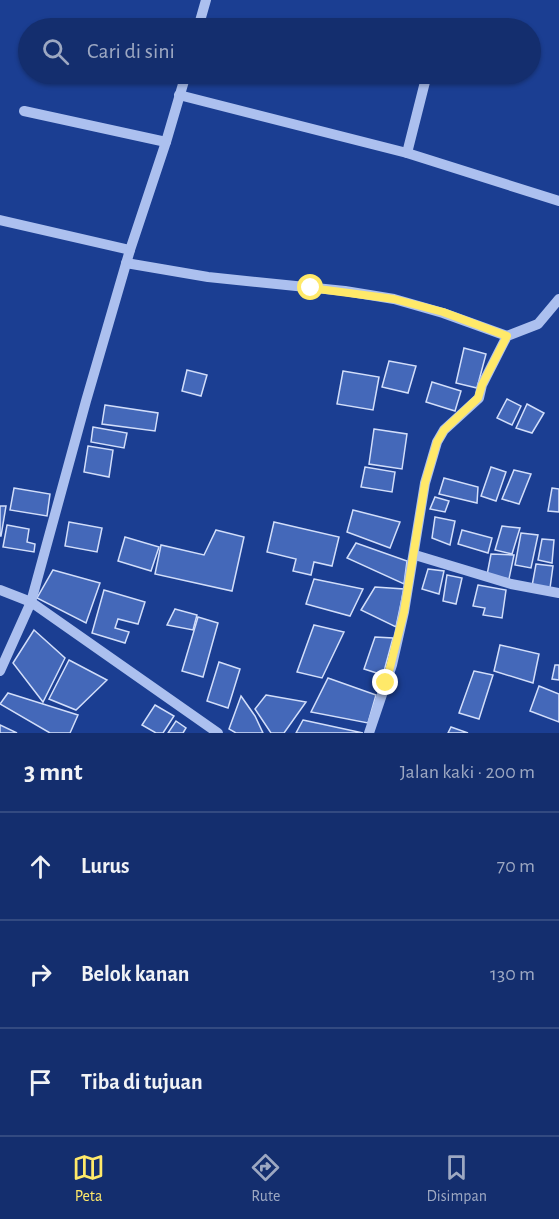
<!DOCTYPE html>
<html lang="id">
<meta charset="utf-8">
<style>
body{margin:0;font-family:"Alegreya Sans",sans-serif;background:#1d3673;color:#f1f3f6}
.stop{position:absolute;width:18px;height:18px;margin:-14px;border:4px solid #ffe969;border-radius:50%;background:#fff}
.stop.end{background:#ffe969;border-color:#fff;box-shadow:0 2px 6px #0008}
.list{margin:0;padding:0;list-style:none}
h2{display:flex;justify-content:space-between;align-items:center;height:78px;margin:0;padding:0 24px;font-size:26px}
h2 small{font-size:20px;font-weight:400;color:#9da8c2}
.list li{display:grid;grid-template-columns:39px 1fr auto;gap:18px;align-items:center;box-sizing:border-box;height:108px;padding:0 24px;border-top:2px solid #334a81}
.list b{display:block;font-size:22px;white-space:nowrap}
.list em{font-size:20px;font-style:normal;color:#9da8c2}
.icon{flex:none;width:33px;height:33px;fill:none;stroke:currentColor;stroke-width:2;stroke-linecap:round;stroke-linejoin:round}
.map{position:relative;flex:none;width:559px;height:733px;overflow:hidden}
.search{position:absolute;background:#142e6e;box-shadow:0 2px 4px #0004;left:18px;right:18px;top:18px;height:66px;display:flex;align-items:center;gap:15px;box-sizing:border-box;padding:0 21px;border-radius:33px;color:#9da8c2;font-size:22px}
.sheet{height:402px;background:#142e6e}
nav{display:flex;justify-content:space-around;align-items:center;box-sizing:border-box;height:84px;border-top:2px solid #334a81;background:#142e6e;font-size:16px;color:#9da8c2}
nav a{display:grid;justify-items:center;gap:3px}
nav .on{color:#ffe969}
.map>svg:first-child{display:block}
</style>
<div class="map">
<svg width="559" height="733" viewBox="0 0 559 733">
<rect width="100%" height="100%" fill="#1b3e92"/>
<g fill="#4468b9" stroke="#d2defa" stroke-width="1.5">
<polygon points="464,348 486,354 477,388 456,383"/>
<polygon points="389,361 416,366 408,393 382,387"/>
<polygon points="187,370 207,375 201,396 182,391"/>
<polygon points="343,371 379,377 373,410 337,404"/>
<polygon points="432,382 461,391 455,411 426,402"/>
<polygon points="507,399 521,406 512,425 497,418"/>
<polygon points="527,404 544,413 532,433 516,428"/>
<polygon points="105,405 158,413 155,431 102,424"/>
<polygon points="93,427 127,433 124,448 91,442"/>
<polygon points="374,429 407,434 402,469 369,464"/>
<polygon points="88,446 113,450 109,477 84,472"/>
<polygon points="365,467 395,472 392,492 361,487"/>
<polygon points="491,467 506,472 496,501 481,496"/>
<polygon points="514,470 531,474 519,504 502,499"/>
<polygon points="444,478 478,487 477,503 439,494"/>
<polygon points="14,488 50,494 47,516 10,510"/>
<polygon points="552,488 559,489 559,512 548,511"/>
<polygon points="435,497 449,501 445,512 430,509"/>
<polygon points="0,506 6,506 1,536 0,536"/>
<polygon points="353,510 400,522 390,548 347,532"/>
<polygon points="435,517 455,521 450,545 432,538"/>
<polygon points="69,522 102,528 97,552 65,546"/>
<polygon points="274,522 339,537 332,566 314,562 311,575 293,571 296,559 267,552"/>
<polygon points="7,525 29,529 27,542 35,544 34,552 3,547"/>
<polygon points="502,526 520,528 512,554 495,550"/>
<polygon points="216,530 244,537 232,591 155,574 161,545 204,555"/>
<polygon points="462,530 492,538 488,553 458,544"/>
<polygon points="521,533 538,535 531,568 515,565"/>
<polygon points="125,537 159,547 151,571 118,561"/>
<polygon points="542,539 554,540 552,563 538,560"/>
<polygon points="356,543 407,561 404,584 347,558"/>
<polygon points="491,554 514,555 509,579 487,575"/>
<polygon points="536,564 553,566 550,588 532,586"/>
<polygon points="428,569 444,571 439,594 422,589"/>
<polygon points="53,570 100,583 86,623 37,598"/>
<polygon points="447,575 462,578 456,604 443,601"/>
<polygon points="314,579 363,589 350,616 306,604"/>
<polygon points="478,585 506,590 502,618 483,615 485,608 473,606"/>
<polygon points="375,587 404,589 396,627 361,610"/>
<polygon points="104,590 145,602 138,624 118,619 115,628 129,632 125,643 92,633"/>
<polygon points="175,609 197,615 193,630 167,625"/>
<polygon points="198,617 218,623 203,677 182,671"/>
<polygon points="314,625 344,632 322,678 297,672"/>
<polygon points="34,630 65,658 43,702 13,663"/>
<polygon points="375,637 393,638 383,675 364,669"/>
<polygon points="500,645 539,654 533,683 494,671"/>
<polygon points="69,660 107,680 76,710 49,699"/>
<polygon points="219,662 240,669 228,708 207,701"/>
<polygon points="555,665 559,665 559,680 552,679"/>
<polygon points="474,671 493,675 479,719 459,713"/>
<polygon points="328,678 376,695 368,723 311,712"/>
<polygon points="539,686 559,694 559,722 530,711"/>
<polygon points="8,693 78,715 70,733 50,733 0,704"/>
<polygon points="266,695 306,702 284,733 271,733 255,709"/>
<polygon points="241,696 255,716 263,733 236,733 229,729"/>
<polygon points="155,705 174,716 163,733 156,733 142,725"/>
<polygon points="303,720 363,733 296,733"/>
<polygon points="176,721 186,728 183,733 168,733"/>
<polygon points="0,725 17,733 0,733"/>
<polygon points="451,727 468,733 448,733"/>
</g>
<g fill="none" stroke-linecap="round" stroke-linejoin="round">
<g stroke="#acc0ef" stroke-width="10">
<polyline points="198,28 206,0"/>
<polyline points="179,95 407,153 559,201"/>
<polyline points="24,111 166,142"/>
<polyline points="407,153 427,74"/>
<polyline points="0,220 130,250"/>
<polyline points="126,263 208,277 345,291 394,299 443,313 507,336"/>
<polyline points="415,555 511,584 559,593"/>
<polyline points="0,590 31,602 218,733"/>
<polyline points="0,671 31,602 86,401 130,250 166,142 186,74"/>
<polyline points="369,733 392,665 404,612 425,483 437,442 444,430 479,398 482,385 507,336 538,324 559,299"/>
</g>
</g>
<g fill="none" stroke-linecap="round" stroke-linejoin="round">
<polyline stroke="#ffe969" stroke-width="8" points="311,288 394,299 443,312 507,336 482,385 478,398 444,430 437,442 425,483 404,612 386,683"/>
</g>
</svg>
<div class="stop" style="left:311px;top:288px"></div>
<div class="stop end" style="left:386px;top:683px"></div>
<div class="search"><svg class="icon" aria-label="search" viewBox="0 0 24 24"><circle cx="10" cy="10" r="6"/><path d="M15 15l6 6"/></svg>Cari di sini</div>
</div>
<section class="sheet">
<h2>3 mnt<small>Jalan kaki · 200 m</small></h2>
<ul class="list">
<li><svg class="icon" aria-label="ahead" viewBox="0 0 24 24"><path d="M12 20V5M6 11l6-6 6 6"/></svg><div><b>Lurus</b></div><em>70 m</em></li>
<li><svg class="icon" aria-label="right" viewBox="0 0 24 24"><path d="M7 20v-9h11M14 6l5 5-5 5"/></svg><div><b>Belok kanan</b></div><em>130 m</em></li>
<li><svg class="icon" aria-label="arrive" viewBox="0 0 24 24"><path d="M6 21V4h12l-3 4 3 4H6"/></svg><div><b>Tiba di tujuan</b></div></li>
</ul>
</section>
<nav>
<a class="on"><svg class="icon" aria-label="map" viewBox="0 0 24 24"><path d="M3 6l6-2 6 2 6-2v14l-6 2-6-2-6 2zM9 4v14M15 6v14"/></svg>Peta</a>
<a><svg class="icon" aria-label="directions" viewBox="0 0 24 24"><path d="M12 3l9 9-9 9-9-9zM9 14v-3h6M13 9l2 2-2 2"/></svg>Rute</a>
<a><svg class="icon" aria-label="saved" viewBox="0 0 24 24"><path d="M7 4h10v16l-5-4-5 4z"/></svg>Disimpan</a>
</nav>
